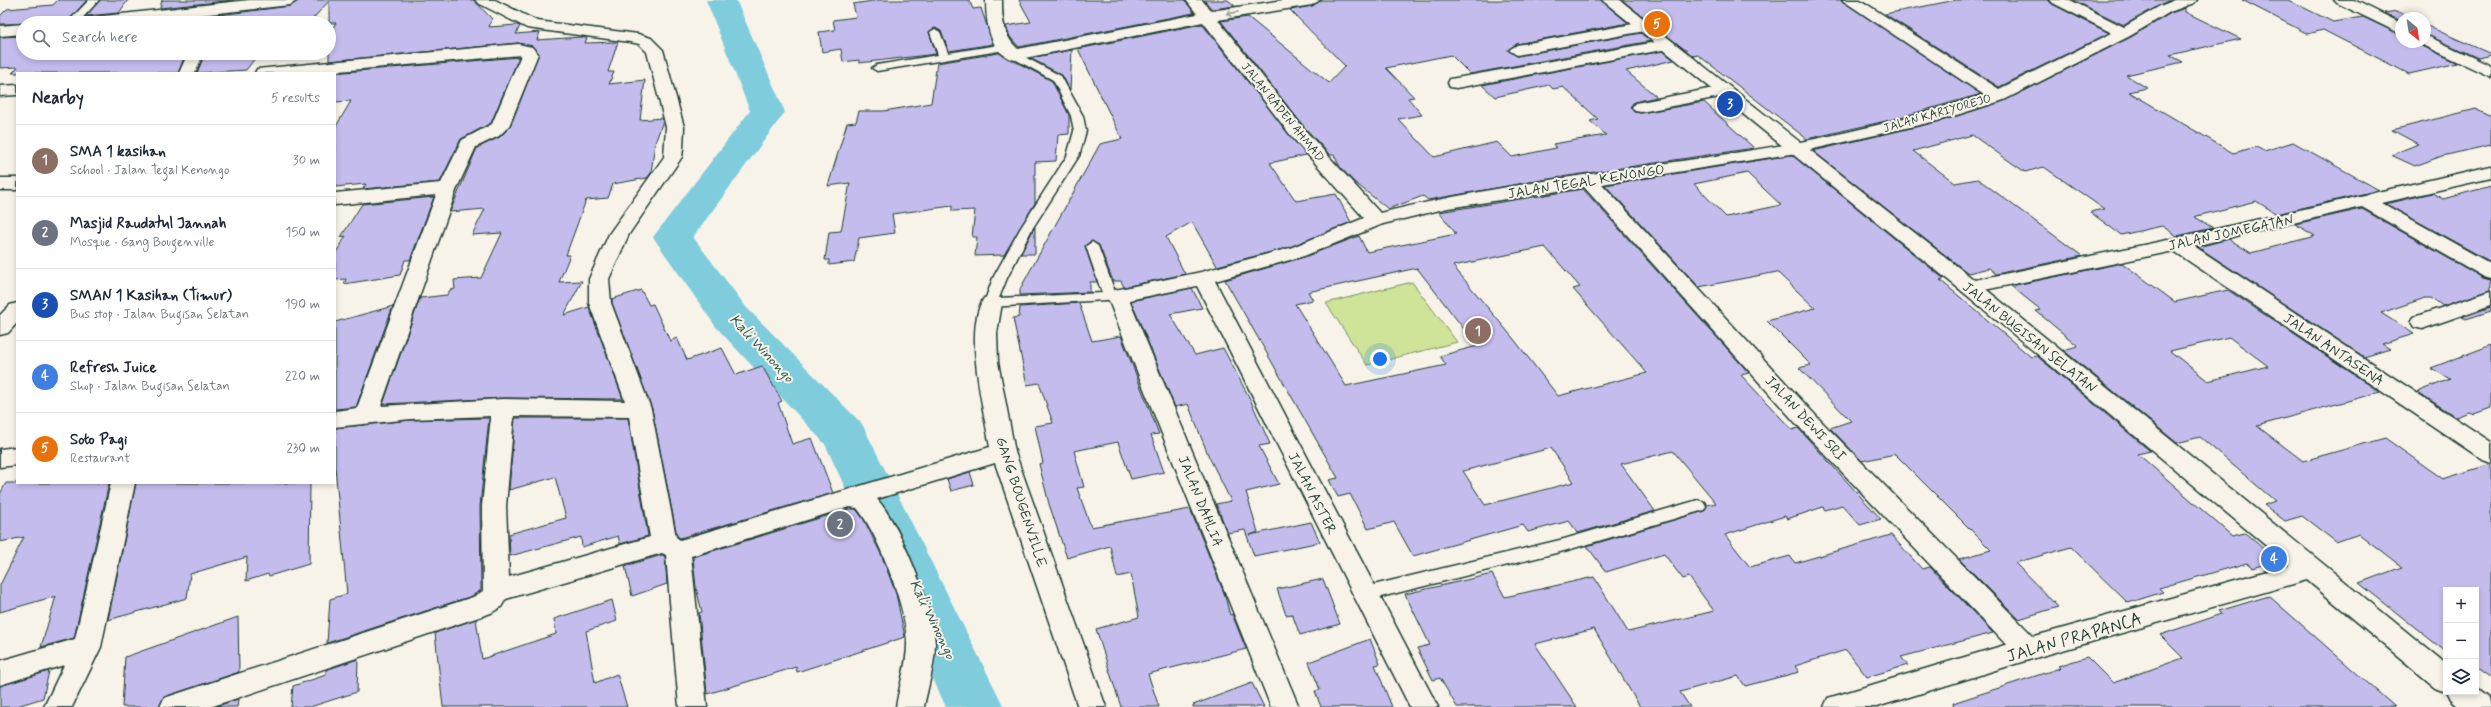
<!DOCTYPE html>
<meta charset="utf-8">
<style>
body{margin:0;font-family:Mynerve,sans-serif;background:#f6f6f7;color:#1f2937}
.controls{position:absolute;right:12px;bottom:12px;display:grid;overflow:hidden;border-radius:0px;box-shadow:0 2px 6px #0003}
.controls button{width:36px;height:36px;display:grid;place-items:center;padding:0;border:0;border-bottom:1px solid #e0e1e3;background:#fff;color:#1f2937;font:20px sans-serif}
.compass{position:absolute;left:2395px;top:12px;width:36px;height:36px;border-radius:50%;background:#fff;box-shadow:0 2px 6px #0003;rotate:150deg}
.you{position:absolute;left:1380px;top:359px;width:14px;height:14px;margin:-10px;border:3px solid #fff;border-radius:50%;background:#1a73e8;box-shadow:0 0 0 6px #1a73e833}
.badge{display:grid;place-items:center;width:26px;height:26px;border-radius:50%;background:#c8321e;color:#fff;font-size:13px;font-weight:700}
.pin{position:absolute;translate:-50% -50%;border:2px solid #fff;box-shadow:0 1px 4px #0006}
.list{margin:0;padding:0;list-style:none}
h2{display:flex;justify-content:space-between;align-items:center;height:52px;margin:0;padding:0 16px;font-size:17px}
h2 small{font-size:13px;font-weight:400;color:#747a83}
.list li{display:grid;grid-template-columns:26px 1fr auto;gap:12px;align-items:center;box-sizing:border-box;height:72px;padding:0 16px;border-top:1px solid #e0e1e3}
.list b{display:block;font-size:15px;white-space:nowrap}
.list p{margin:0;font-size:13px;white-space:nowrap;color:#747a83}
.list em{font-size:13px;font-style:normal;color:#747a83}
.icon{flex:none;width:22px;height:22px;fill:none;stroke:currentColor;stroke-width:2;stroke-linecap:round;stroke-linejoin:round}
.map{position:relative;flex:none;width:2491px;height:707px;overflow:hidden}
.search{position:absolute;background:#fff;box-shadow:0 2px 6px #0003;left:16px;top:16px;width:320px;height:44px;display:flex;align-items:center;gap:10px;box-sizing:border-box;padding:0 14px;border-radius:22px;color:#747a83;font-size:15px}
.panel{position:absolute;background:#fff;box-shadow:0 2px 6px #0003;left:16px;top:72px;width:320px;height:412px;border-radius:0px}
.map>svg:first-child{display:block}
</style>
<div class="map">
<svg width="2491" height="707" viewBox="0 0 2491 707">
<rect width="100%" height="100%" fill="#f7f3e8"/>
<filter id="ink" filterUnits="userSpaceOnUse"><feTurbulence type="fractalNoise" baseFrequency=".025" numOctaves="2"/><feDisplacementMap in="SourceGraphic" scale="8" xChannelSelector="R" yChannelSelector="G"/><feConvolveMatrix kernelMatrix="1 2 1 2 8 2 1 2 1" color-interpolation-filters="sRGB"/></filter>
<g filter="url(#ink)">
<polygon fill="#cfe499" stroke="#779066" points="1412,282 1457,342 1367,365 1326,303"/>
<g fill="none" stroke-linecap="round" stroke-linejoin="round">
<polygon fill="#7eccdc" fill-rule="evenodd" points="706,0 736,0 785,112 693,237 746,307 862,424 1004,707 946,707 825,444 716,327 653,237 750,111"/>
</g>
<g fill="#c5bcee" stroke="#1f3d34" fill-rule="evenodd">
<polygon points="58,0 87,0 66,23 0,24 0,16 7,9 53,5"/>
<polygon points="100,0 128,0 119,13 86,16"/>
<polygon points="162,0 235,0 160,8"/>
<polygon points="299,0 474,0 492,19 489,27 517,25 520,26 516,34 540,32 537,40 581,37 587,38 585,43 618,42 608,72 614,72 609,84 645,80 640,120 662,118 663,121 655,143 651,173 647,178 613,184 608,198 586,200 566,255 570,255 559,282 582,281 564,315 589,307 623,399 503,398 383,404 420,298 447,295 450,290 455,289 454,280 481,278 502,233 472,235 485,209 450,212 477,148 500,137 510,127 539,53 532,46 518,43 329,61 329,33 336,23 329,23 329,1 309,23 156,23 290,6"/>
<polygon points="879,0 969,0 973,9 981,8 993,44 949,51 941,31 934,28 929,32 936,54 859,63 859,60 843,62 841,49 822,52 819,32 835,30 833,20 856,17 853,4"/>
<polygon points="1019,0 1185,0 1194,13 1019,47 1010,37 1006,26 1031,22"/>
<polygon points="1204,0 1228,0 1235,6 1212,9"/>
<polygon points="1321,0 1601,0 1628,23 1517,44 1508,50 1517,56 1641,33 1651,41 1470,74 1451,55 1386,68 1414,97 1408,98 1422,115 1398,119 1434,157 1497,142 1512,157 1556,148 1553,144 1606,135 1590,121 1598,119 1563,87 1553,89 1549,85 1495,97 1482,85 1663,51 1674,60 1626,71 1657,97 1634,102 1630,107 1634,112 1641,113 1704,102 1754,148 1535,181 1428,200 1423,196 1388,209 1353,181 1340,167 1334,155 1330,155 1305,128 1221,21 1248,17 1329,83 1345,66 1290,10 1312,6"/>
<polygon points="1622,0 1841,0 1981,94 1890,120 1807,139 1698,55 1693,56"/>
<polygon points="1956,0 2048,0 2052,4 2109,33 1999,87 1885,14"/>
<polygon points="2073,0 2171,0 2124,25"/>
<polygon points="2242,0 2288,0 2333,22 2363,17 2401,35 2401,42 2418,42 2418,44 2458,63 2409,74 2323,30 2308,34"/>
<polygon points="2185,8 2185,12 2241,39 2170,55 2183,62 2126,75 2147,88 2129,92 2233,153 2256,147 2264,151 2293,142 2379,190 2277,214 2256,201 2197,216 2195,217 2213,228 2177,236 2162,226 2121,235 2090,212 2104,209 2044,167 2025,172 1972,135 1913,151 1955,183 1978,179 2082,256 1996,274 1989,268 1968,273 1813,151 1941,121 2004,101 2131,37 2171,13"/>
<polygon points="2397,11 2411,18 2401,18 2401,21 2384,13"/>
<polygon points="1202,24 1306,155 1270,163 1296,201 1336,194 1351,222 1290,247 1217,266 1192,222 1166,237 1185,274 1124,287 1121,281 1113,281 1099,245 1091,241 1085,246 1097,282 1090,282 1090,292 1020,295 1020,289 1100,144 1122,139 1078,49"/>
<polygon points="2425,25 2491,54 2491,55 2478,58 2425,34"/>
<polygon points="23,36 23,53 186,53 178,73 12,73 18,67 0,68 0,37"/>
<polygon points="1072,50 1070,90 1062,75 1030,58"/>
<polygon points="205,53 259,53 246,70 197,73"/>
<polygon points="999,53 1052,81 1069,115 1069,134 1058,135 1056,161 1035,162 1035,203 1004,255 975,256 977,237 972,237 975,210 952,211 952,206 892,214 895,233 859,238 854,262 829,265 829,260 825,260 829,232 841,231 850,183 828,186 847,123 856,122 859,111 884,111 931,103 937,63"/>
<polygon points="519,57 491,123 461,139 440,182 363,189 366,184 335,187 335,128 351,101 335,102 335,73 333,73"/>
<polygon points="2476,109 2491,116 2491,145 2442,156 2415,166 2391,155 2418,144 2392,130"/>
<path d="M1792,155L1944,279L1940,280L2031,357L2037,356L2150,451L2138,454L2232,536L2245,533L2278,561L2253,568L2247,563L2159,588L2163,592L2128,603L2071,547L2015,563L2058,607L2019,619L1959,559L1991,550L1895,454L1862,461L1830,428L1851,421L1799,368L1811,365L1767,321L1815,308L1777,272L1699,287L1605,185ZM1747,173L1781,205L1726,217L1694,184Z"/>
<polygon points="2491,186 2491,262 2386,204 2432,193 2443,199"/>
<path d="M1583,189L1749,373L1741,375L1792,430L1798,428L1881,519L1860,525L1842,505L1825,510L1823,507L1787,519L1785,516L1725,535L1750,567L1790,556L1795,563L1891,535L1922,569L1930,567L1993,633L1901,657L1908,665L1867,677L1846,650L1795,666L1799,672L1745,686L1738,676L1680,692L1690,707H1640L1594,629L1535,644L1577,707H1457L1440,678L1433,680L1417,648L1430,645L1405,594L1492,574L1505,597L1594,577L1628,632L1714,611L1689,577L1683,579L1664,554L1606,572L1587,546L1704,511L1707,505L1716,503L1673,451L1621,464L1655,511L1578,533L1569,521L1528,532L1523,525L1413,556L1394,522L1368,529L1350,494L1338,497L1329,480L1338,478L1225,280L1304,257L1359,236L1367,252L1456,234L1439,212ZM1545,247L1580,287L1573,289L1647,373L1558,396L1513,338L1453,266ZM1417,268L1477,346L1440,356L1446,365L1346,386L1295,304L1313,300L1308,292ZM1551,448L1574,482L1485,505L1463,471Z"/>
<polygon points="434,197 410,260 405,260 400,275 344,284 346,279 335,280 335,254 346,236 341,237 362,204"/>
<polygon points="2362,209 2483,278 2491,280 2491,290 2443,306 2431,298 2425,298 2381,313 2414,334 2382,344 2390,349 2364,357 2198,247 2229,239 2251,253 2315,236 2295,224"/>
<polygon points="1035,227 1035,254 1021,254 1033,230"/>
<path d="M2122,263L2175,302L2228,290L2380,392L2257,426L2303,461L2385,438L2443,479L2491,464V678L2476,667V590H2446V652L2359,583L2402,567L2359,534L2336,542L2302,516L2285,521L2264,505L2275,501L2200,437L2177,443L2063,350L2078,346L2036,311L2041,310L2011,286ZM2229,337L2268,366L2208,381L2170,351Z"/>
<polygon points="1192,288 1202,308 1170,314 1195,355 1223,348 1250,399 1270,444 1259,446 1279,484 1246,492 1258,532 1250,535 1311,522 1320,542 1254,556 1245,530 1228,533 1216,504 1231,501 1209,457 1188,404 1175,407 1131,301"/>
<polygon points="641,290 649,305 653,304 670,341 677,338 687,360 722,348 736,375 762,366 782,401 778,403 792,444 812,438 833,493 680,538 677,536 652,409 612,303 612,299"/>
<polygon points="1079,303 1092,341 1121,336 1159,434 1151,435 1164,472 1131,479 1118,442 1074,451 1084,487 1077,488 1091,527 1190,509 1224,593 1230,615 1232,614 1246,649 1148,674 1159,707 1121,707 1096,629 1139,617 1131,574 1117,577 1110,546 1067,558 1049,504 1039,464 1043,463 1035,426 1053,423 1039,383 1027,385 1013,318 1019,317 1020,307"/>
<polygon points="393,306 356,407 335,409 335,322"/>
<polygon points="2491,307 2491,311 2466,319 2462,317"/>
<polygon points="2491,345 2491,408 2474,414 2469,412 2456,417 2418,392 2450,379 2431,368"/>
<polygon points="489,418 480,506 481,590 472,596 327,643 330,599 347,594 335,467 335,428 411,420"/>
<polygon points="515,418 628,418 648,536 620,544 618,536 582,547 581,537 510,556 509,534 566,518 555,477 509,490"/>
<polygon points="970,472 974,485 951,491 947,479"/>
<polygon points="6,483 109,483 74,638 41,647 56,596 0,612 0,585 24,537 0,542 0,494"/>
<polygon points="136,483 310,483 309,564 269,576 268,574 246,581 247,557 190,574 187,598 108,620"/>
<polygon points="849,509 856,509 864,520 881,554 896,594 905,637 797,672 796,667 707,694 699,613 702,612 696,588 693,557"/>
<polygon points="662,555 665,556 667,584 632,596 625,566"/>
<polygon points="1323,579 1340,624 1300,635 1292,614 1286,615 1277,589"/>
<polygon points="2269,596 2395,707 1954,707 1953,703 2060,668 2058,666 2087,657 2113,683 2183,658 2160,635 2222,614 2219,611"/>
<polygon points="612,600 617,621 586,631 595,683 617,674 627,707 443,707 435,633 476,619 482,659 556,634 554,619"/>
<polygon points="238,617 239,672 164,697 159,707 122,707 125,657"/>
<polygon points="1370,639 1380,664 1375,665 1392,707 1321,707 1315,691 1320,690 1309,662"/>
<polygon points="358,659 357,692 310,707 291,707 293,686 326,675 326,670"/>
<polygon points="49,671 43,698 14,707 0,707 0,686"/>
<polygon points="1252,683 1264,707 1193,707 1193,705"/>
<polygon points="238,699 237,707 215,707"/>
</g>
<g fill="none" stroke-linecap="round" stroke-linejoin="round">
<defs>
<g id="lane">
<polygon points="89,0 99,0 78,23 67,23"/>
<polygon points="935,29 940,32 948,53 1005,44 1010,47 1005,50 877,71 872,68 877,65 938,55 930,32"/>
<polygon points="1015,52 1061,76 1083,116 1086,131 1079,156 1032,229 1007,278 999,298 1102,293 1086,246 1092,242 1098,246 1115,292 1122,293 1124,296 1122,299 991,307 984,303 993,278 1020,229 1067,156 1074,131 1071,116 1053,80 1011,57 1010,55"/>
<polygon points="1698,500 1704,502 1706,506 1704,510 1564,551 1365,601 1359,599 1357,594 1359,589 1365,587 1564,539"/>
</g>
<g id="street">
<polygon points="249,0 298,0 290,5 128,23 78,23 86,18"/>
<path d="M475,0H495L537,21L638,34L651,38L663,50L684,127L683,149L682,157L629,234L609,279L611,303L651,409L676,537L680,540L990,447C984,412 963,329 984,298L991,296L998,298L1002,303L997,333L998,362L1015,452L1106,707H1078L995,463L877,499C900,525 934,609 935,643C935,665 928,686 924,707H896C899,686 907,665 907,644C908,611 878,533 857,508L849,507L691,556L707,707H679L666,555L662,553L506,599L501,607L491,613L210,707H160L164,698L473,597L483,591L482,506L491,416L411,419L335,427V411L357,408L436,195L335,205V193L441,183L462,140L492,124L521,55L316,73H255L257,69L518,44L532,47L538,54L509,126L499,136L476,147L457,188L381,406L503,399L625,401L589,303V279L609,234L664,157L666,127L647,52L639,44L630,42L527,28L478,3ZM514,416L629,417L650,537L509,577L506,506Z"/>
<path d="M986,0H1002C1002,20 1003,35 1018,49L1197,14L1186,0H1202L1211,11L1283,0H1320L1312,5L1218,20L1304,129L1380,213C1517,179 1657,168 1795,143C1859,131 1923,114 1984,95L1842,0H1860L1999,89L2112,33L2053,3L2050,0H2070L2124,27L2160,6L2175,0H2197L2194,3L2170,12L2130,36L2004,100L1941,120L1796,153L1602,184L1818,418L2038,641L2042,649L2038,657L2028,660L2018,657L1802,430L1584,187L1448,208L1383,224L1304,256L1215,281L1438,707H1410L1197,286L1129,300L1299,707H1271L1107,296L1110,291L1201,272L1290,248L1364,218L1292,137L1203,22L1015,60C989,54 986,22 986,0Z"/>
<polygon points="2334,0 2354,0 2401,23 2401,34 2337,3"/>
<polygon points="1644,22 1652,27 1650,30 1517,55 1509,50 1517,45"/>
<polygon points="23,24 23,34 0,36 0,26"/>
<polygon points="2425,35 2491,66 2491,77 2419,43 2425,42"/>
<polygon points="1667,40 1675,45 1673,48 1456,88 1450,87 1448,83 1450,79 1456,78"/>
<polygon points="188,53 204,53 195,73 179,73"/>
<polygon points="17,85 17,95 0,96 0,86"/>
<polygon points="1724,86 1730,87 1733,91 1730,95 1641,112 1635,111 1632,107 1635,103 1641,102"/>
<polygon points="2491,166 2491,178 2382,203 2491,264 2491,279 2484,277 2362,207 2194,246 2491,442 2491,463 2483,460 2174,251 1970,293 1963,292 1960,287 1963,282 1970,281 2177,238"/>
<rect x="0" y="178" width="17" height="12"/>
<polygon points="2491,291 2491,305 2422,329 2414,327 2411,322 2414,317"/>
<polygon points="17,303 17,323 8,333 0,335 0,315 10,305"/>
<polygon points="17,447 17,465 0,467 0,449"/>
<polygon points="111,483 135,483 101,647 72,707 44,707 64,665 0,685 0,661 75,639"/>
</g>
<g id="secondary">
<polygon points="1602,0 1620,0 1977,282 2446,664 2446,692 2436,688 2307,580 2028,660 1877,707 1824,707 1828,698 2028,638 2289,565 1963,292"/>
<polygon points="2476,688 2489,698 2491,707 2459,707 2451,700 2447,692 2476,692"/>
</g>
</defs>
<use href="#lane" stroke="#1f3d34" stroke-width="3"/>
<use href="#street" stroke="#1f3d34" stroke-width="3"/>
<use href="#secondary" stroke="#1f3d34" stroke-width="3"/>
<use href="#lane" fill="#f7f3e8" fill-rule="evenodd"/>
<use href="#street" fill="#f7f3e8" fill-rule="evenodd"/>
<use href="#secondary" fill="#f7f3e8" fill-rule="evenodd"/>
</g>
<defs><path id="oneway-shaft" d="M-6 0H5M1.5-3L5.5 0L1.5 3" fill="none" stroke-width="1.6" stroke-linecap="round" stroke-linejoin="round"/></defs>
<use stroke="#8b988e" href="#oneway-shaft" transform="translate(1232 13) rotate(171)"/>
</g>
<g text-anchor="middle" stroke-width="4" stroke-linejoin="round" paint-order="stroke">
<g font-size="12" fill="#1f3d34" stroke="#f7f3e8">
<text transform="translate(1283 112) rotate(51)" y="4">JALAN RADEN AHMAD</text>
<text transform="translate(1937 113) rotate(-16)" y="4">JALAN KARIYOREJO</text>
</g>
<g font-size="14" fill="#1f3d34" stroke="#f7f3e8">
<text transform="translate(1586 181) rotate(-9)" y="5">JALAN TEGAL KENONGO</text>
<text transform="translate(2231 232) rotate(-12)" y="5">JALAN JOMEGATAN</text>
<text transform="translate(2030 337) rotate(39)" y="5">JALAN BUGISAN SELATAN</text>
<text transform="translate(2334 349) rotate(34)" y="5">JALAN ANTASENA</text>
<text transform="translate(1806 418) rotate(47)" y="5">JALAN DEWI SRI</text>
<text transform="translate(1313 493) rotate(63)" y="5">JALAN ASTER</text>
<text transform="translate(1201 501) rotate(68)" y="5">JALAN DAHLIA</text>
<text transform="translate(1022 502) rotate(72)" y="5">GANG BOUGENVILLE</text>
</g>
<g font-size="15" font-style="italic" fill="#325a56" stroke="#f7f3e8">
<text transform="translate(762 348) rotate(47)" y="5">Kali Winongo</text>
<text transform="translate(933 619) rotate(64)" y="5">Kali Winongo</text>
</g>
<g font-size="17" fill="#1f3d34" stroke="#f7f3e8">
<text transform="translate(2074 637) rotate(-16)" y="6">JALAN PRAPANCA</text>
</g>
</g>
</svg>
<div class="controls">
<button>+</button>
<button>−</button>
<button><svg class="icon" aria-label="layers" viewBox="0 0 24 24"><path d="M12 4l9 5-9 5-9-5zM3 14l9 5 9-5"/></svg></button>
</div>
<svg class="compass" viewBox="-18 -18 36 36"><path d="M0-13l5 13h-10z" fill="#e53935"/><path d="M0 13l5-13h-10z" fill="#747a83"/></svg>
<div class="you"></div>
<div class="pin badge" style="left:1478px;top:331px;background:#8d6e63">1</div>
<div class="pin badge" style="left:840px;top:524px;background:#6b7280">2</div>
<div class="pin badge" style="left:1730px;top:104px;background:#1a4fb4">3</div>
<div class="pin badge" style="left:2274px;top:559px;background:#3f7fe0">4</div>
<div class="pin badge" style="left:1657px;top:24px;background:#e8710a">5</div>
<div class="search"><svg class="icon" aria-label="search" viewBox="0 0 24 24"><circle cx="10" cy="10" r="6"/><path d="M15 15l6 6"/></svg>Search here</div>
<section class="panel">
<h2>Nearby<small>5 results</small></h2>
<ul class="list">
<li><span class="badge" style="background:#8d6e63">1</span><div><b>SMA 1 kasihan</b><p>School · Jalan Tegal Kenongo</p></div><em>30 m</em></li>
<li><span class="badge" style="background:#6b7280">2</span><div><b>Masjid Raudatul Jannah</b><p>Mosque · Gang Bougenville</p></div><em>150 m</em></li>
<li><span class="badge" style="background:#1a4fb4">3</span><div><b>SMAN 1 Kasihan (Timur)</b><p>Bus stop · Jalan Bugisan Selatan</p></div><em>190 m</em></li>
<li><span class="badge" style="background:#3f7fe0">4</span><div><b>Refresh Juice</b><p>Shop · Jalan Bugisan Selatan</p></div><em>220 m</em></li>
<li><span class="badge" style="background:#e8710a">5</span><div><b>Soto Pagi</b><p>Restaurant</p></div><em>230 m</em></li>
</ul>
</section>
</div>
